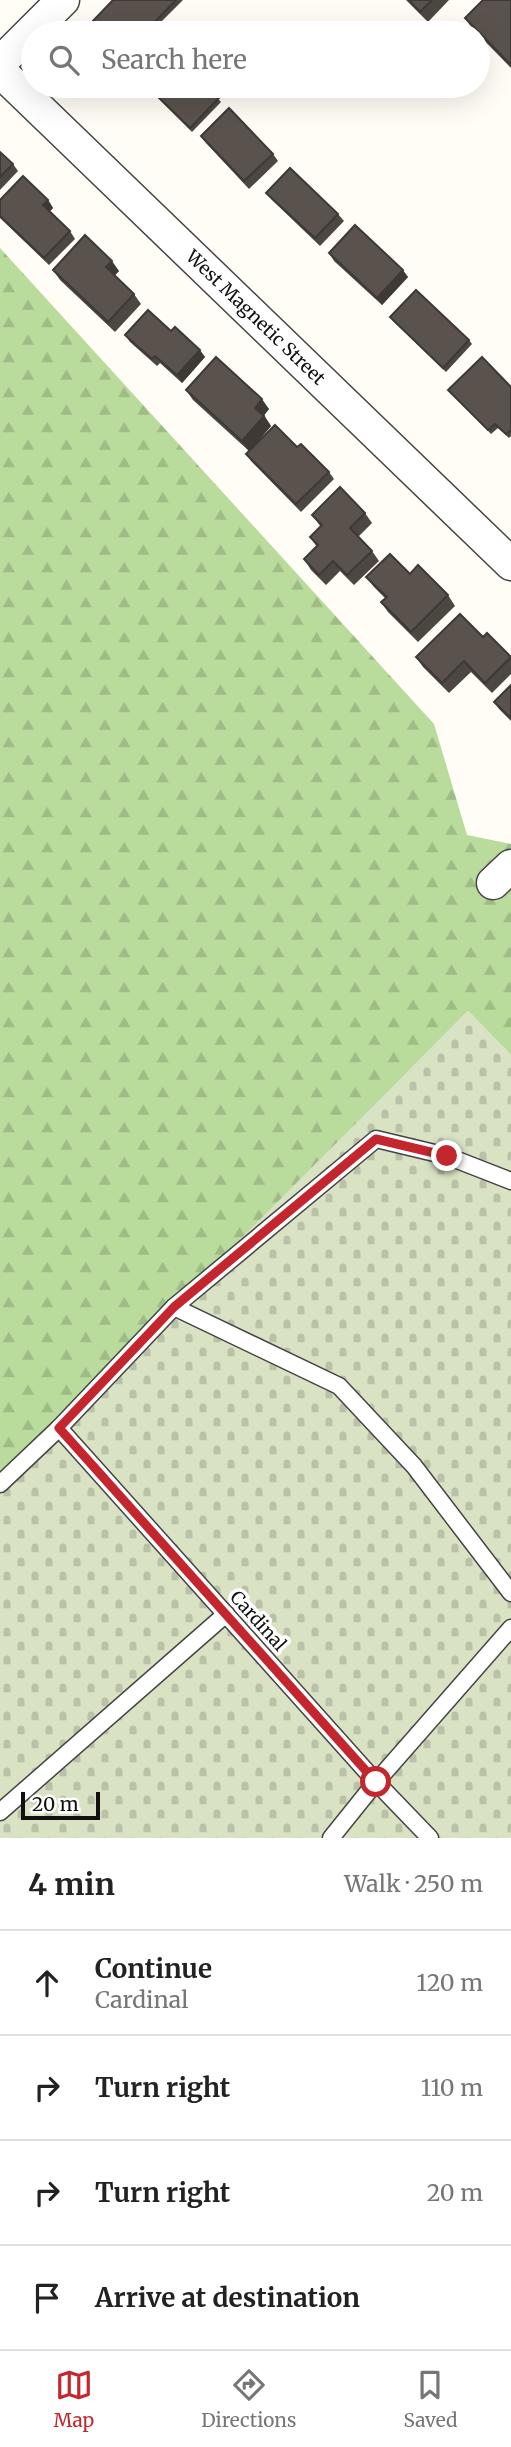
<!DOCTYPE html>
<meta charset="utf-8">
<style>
body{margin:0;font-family:Merriweather,serif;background:#f2f2f2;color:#222}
.scale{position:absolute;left:21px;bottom:18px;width:79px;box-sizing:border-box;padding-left:7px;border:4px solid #111;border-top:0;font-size:19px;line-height:24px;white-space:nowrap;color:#111;-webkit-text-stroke:5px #fff;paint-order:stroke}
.stop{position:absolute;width:21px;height:21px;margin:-16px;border:5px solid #c4262e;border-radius:50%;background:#fff}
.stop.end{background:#c4262e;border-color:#fff;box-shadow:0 2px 7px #0008}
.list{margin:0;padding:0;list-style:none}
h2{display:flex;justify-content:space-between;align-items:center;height:91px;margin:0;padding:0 28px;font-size:30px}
h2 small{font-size:23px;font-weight:400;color:#767676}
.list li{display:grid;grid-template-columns:46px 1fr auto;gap:21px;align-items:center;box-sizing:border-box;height:105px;padding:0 28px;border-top:2px solid #e0e0e0}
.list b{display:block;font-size:26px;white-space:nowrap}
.list p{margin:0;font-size:23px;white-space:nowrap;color:#767676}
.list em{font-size:23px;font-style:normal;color:#767676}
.icon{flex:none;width:38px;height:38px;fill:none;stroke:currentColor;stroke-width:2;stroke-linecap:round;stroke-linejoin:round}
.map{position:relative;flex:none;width:511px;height:1838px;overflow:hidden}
.search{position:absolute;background:#fff;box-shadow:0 7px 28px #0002;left:21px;right:21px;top:21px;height:77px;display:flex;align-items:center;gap:18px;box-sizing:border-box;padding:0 24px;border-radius:38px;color:#767676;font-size:26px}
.sheet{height:511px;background:#fff}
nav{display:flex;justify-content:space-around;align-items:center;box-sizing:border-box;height:98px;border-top:2px solid #e0e0e0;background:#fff;font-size:19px;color:#767676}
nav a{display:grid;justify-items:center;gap:4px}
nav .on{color:#c4262e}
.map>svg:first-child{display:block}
</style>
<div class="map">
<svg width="511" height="1838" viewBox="0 0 511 1838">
<defs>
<pattern id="forest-firs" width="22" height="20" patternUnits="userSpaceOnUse" patternTransform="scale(1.75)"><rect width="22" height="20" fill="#b9dc9c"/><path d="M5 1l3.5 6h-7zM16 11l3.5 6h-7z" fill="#9ebc85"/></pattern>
<pattern id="cemetery-stones" width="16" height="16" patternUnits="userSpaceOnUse" patternTransform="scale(1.75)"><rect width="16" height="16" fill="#d9e3c4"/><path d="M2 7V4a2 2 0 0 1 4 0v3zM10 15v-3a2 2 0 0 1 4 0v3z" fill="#b9c2a7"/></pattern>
</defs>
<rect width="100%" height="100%" fill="#fffdf5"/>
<polygon fill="url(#forest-firs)" points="0,248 434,724 467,835 511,844 511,1055 468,1011 0,1484"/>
<polygon fill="url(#cemetery-stones)" points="468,1011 511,1055 511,1838 0,1838 0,1480"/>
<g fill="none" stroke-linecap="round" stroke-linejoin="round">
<defs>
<g id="service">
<polyline points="174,1307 339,1386 414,1466 511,1593"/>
<polyline points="59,1428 376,1782 430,1838"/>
<polyline points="0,1484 59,1428 174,1307 376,1139 447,1156 511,1181"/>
<polyline points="0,1812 226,1614"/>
<polyline points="331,1838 376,1782 511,1628"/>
</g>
<g id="minor">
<polyline points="0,63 63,0"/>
<path id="s1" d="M0,71L511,564"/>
<polyline points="493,883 511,866"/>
</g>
</defs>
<use href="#service" stroke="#444" stroke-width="19"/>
<use href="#minor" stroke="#444" stroke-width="35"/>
<use href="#service" stroke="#fff" stroke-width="16"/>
<use href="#minor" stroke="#fff" stroke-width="32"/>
</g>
<g fill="#4d4742">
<polygon points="113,0 183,0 150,33 100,33 91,23"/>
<polygon points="406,0 449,0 428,22"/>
<polygon points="511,0 511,68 472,28 465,18"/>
<polygon points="146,86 206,86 221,102 192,132"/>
<polygon points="201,136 273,154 278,161 249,189 206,143"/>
<polygon points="0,152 13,164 18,171 0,190"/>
<polygon points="266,193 338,214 344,221 320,246 272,200"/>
<polygon points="0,200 48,200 53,208 49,212 70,231 75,239 49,265 0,218"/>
<polygon points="329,253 408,277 382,305 334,261"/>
<polygon points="53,270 119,271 114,276 134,294 141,304 115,332 60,280"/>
<polygon points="390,317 469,340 472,344 446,372 393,321"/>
<polygon points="171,331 205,357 182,383 160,363 157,366 130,342 125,335"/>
<polygon points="511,387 511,436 509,438 498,428 491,434 448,390"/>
<polygon points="186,390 269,409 264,415 271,426 255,445 297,447 329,472 334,479 301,512 251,461 246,454 249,451 193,400"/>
<polygon points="365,513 372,523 358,537 372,551 379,561 354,585 340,571 326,585 311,570 304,559 317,547 310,537 321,527 312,515"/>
<polygon points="366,577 448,595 455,606 418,642 388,612 381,602 385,598 374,587"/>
<polygon points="483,637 511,657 511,674 492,693 471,672 449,693 423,667 416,657"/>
<polygon points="511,685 511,721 499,709 494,702"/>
</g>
<g fill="#3f3936">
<polygon points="48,200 53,208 48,213 43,205"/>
<polygon points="112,261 119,271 113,277 106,267"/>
<polygon points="403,270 408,277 382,305 377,298"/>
<polygon points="200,350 205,357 182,383 177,375"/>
<polygon points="262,399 269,409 262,418 255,408"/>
<polygon points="264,416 271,426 249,451 242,441"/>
</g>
<g fill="#5a524d" stroke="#3f3936" stroke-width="2">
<polygon points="113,0 176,0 144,33 102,33 91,23"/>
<polygon points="409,0 432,0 420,12"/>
<polygon points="483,0 511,0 511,65 465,18"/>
<polygon points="147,86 206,86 219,98 190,128"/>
<polygon points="229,108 273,154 244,181 201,136"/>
<polygon points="0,152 13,164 0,177"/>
<polygon points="290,168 338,214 315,238 266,193"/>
<polygon points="23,176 48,200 43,205 70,231 44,258 0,216 0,200"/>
<polygon points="355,225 403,270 377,298 329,253"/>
<polygon points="85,235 112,261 106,267 134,294 108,322 53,270"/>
<polygon points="416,290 469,340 443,368 390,317"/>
<polygon points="148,310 171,331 175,327 200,350 177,375 155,356 152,359 125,335"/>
<polygon points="216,357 262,399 255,408 264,416 242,441 186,390"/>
<polygon points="482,357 511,387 511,430 506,434 495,424 488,430 448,390"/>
<polygon points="275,425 297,447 301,444 329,472 296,504 246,454"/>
<polygon points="340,487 365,513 350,528 372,551 347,575 333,561 319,575 304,559 318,545 310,537 322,525 312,515"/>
<polygon points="390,554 410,574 418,565 448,595 411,632 381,602 387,597 366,577"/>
<polygon points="460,614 483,637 487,633 511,657 485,683 464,661 442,683 416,657"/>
<polygon points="511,685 511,718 494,702"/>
</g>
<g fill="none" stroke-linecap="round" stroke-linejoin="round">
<polyline stroke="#c4262e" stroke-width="9" points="376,1782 59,1428 174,1307 376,1139 447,1156"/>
</g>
<g text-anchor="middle" stroke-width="7" stroke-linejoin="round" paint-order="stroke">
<g font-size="18" fill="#111" stroke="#fff">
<text dy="6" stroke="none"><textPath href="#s1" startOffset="355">West Magnetic Street</textPath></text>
<text transform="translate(258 1621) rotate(48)" y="6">Cardinal</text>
</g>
</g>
</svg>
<div class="scale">20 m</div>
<div class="stop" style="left:376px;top:1782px"></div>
<div class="stop end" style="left:447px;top:1156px"></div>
<div class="search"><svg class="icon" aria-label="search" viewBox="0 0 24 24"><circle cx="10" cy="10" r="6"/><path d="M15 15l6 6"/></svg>Search here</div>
</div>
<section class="sheet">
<h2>4 min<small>Walk · 250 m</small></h2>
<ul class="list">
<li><svg class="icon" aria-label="ahead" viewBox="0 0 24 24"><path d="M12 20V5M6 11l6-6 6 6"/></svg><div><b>Continue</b><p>Cardinal</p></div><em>120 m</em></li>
<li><svg class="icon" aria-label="right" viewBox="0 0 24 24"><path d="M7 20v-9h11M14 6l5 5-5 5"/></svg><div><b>Turn right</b></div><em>110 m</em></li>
<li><svg class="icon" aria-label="right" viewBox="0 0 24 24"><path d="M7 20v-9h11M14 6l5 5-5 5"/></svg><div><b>Turn right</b></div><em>20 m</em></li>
<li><svg class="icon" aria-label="arrive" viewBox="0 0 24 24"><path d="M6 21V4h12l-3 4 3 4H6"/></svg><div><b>Arrive at destination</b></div></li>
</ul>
</section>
<nav>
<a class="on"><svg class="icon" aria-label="map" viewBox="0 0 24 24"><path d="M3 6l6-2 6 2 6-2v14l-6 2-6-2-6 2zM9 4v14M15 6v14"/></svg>Map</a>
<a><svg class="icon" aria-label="directions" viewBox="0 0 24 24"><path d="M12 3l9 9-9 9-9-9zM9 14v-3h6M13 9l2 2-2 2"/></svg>Directions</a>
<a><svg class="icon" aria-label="saved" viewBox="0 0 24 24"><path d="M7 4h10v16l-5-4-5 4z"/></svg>Saved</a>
</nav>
